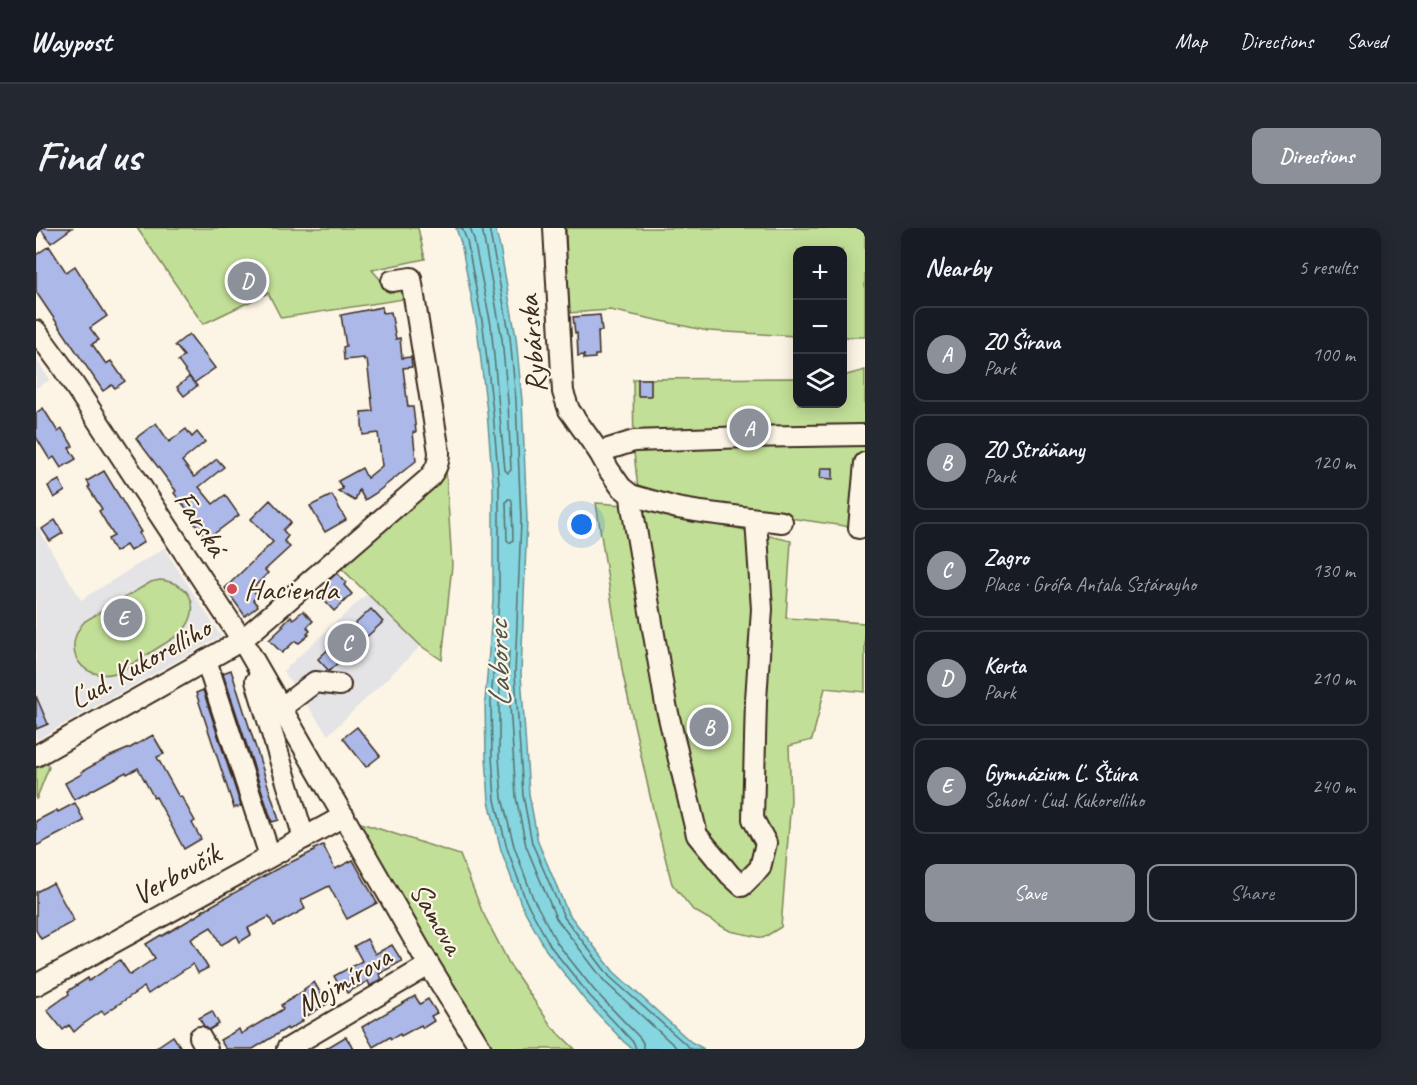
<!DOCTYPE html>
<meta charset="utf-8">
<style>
body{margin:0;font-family:Caveat,sans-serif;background:#242831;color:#f1f3f6}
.controls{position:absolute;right:18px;top:18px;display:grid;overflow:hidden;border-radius:12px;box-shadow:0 3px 15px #0003}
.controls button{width:54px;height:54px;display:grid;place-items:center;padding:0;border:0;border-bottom:2px solid #363941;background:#171b24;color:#f1f3f6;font:30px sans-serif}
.you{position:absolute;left:546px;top:297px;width:21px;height:21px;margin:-15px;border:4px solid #fff;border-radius:50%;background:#1a73e8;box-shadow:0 0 0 9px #1a73e833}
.badge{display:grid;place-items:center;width:39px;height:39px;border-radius:50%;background:#8c9099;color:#fff;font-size:20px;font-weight:700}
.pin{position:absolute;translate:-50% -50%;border:3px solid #fff;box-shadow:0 2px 6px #0006}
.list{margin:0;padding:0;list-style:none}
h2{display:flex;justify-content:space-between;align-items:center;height:78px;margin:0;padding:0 24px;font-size:26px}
h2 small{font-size:20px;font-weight:400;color:#9ea1a6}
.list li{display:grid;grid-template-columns:39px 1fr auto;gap:18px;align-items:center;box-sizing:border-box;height:96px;margin:0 12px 12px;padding:0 12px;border:2px solid #363941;border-radius:12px}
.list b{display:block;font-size:22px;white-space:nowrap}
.list p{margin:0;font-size:20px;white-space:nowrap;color:#9ea1a6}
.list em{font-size:20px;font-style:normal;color:#9ea1a6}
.actions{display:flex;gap:12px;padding:18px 24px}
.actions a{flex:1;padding:14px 0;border:2px solid #8c9099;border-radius:12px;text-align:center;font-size:21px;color:#8c9099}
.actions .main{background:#8c9099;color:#fff}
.icon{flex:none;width:33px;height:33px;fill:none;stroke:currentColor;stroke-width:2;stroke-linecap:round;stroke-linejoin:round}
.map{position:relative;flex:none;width:829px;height:821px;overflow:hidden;border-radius:12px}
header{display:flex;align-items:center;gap:36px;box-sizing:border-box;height:84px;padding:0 30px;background:#171b24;border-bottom:2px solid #363941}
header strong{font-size:28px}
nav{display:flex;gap:33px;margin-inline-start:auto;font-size:21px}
.intro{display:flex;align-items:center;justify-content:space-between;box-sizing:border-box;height:144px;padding:0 36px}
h1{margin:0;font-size:42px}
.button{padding:15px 27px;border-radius:12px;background:#8c9099;color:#fff;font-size:21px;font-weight:700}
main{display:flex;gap:36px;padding:0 36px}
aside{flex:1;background:#171b24;border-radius:12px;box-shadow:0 3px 15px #0003}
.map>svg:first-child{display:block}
</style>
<header>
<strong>Waypost</strong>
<nav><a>Map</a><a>Directions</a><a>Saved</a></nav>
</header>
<div class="intro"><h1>Find us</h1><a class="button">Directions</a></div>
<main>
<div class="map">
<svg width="829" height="821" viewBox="0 0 829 821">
<rect width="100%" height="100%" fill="#fcf5e5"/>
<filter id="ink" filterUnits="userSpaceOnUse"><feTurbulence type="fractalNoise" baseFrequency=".0167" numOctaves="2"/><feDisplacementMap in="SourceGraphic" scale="12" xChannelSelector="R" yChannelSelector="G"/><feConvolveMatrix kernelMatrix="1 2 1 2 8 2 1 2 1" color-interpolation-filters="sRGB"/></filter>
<g filter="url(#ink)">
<g fill="#e4e3e6">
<polygon points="0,131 14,152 0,160"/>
<polygon points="0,297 45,372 128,320 185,408 0,512"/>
<polygon points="332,365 385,418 292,507 247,443"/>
</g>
<g fill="#c2df97" stroke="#7e845a" stroke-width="1.5">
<polygon points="101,0 382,0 389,31 336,42 349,57 366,60 368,71 245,90 232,65 167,96"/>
<polygon points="530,0 829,0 829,109 807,109 806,22 762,22 761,108 672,103 574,82 532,85"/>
<polygon points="829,142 829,301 685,280 602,261 598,225 597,151 761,150 762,176 806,176 807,148"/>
<polygon points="410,242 416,337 406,432 385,418 301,336"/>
<polygon points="560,275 605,278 755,313 750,390 829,395 829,464 789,460 776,512 753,518 755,572 745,699 727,710 694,703 657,682 636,656 619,590 587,447"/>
<path d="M124,352C157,355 167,383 144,406L85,443C48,458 22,422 49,393L115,354Z"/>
<polygon points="9,532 13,539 0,572 0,537"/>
<polygon points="322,594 424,627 446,683 474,737 516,799 539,821 452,821"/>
</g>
<polygon fill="#85d6e0" stroke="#679192" stroke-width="1.5" points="420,0 459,0 464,19 480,109 486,173 491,291 485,446 493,566 502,614 532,685 578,744 655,814 668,821 597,821 588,814 548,771 510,722 485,676 465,622 453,573 450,529 449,474 457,372 457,258 451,184 441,99 425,15"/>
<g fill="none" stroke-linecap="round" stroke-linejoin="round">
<g stroke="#596f6c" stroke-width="1.5">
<polyline points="426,0 431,13 447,98 457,184 463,257 463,372 455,474 456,529 459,572 471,620 490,673 515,719 553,767 598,815 600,821"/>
<polyline points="434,0 438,12 455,97 469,242 472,245 475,242 472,174 466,111 446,0"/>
<polyline points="453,0 474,109 480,173 485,292 479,446 487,567 496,615 528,689 574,749 655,821"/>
<polygon points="472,271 475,271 476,273 477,312 474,315 471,312 470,274"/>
<polyline points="607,821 607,815 604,810 558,762 521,715 497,670 478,618 466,570 463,529 463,474 467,421 469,418 472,419 473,421 472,446 480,569 490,618 520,690 569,754 642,821"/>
</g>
</g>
<g fill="#abb8e8" stroke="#3b2a1e" stroke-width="1.5">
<polygon points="4,0 36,0 15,15"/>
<polygon points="13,18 30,44 39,38 71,88 54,100 63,112 56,116 70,136 75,133 89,153 79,160 76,157 67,163 0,64 0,27"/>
<polygon points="346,79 347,85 355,84 360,111 364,110 366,130 375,129 376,139 367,140 372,179 377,179 380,204 377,204 380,233 340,265 329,272 323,262 319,273 302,263 307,261 302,253 326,240 331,250 346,238 342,205 327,207 325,184 337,183 331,132 328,132 328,130 308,132 307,119 310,118 305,87"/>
<polygon points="564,87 566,103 562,103 563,127 559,127 559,130 548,131 548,127 542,128 541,105 539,105 537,89"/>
<polygon points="153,106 179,140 158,155 142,133 148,128 139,117"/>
<polygon points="153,149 161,158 148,168 141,159"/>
<rect x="602" y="151" width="13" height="17"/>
<polygon points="7,180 22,204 26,201 37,218 33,220 40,231 25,240 18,229 14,232 0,209 0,185"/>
<polygon points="120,195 133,214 150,201 156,209 161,204 169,214 146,233 158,249 181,231 188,239 163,259 177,276 189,267 203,287 171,311 156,292 158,290 138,265 140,263 100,210"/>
<polygon points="785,240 797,240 797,251 784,250"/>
<polygon points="68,243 105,304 103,305 108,314 94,323 90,317 79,324 72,311 78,308 63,283 66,281 52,259 54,258 51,253"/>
<polygon points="23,252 29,263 18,270 12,258"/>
<polygon points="296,267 310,292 289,304 274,278"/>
<polygon points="234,272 255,294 247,302 252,308 248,313 254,319 229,342 232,345 216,361 222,368 217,372 222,378 209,388 189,360 237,314 215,291"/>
<polygon points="19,292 27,305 14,313 6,301"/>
<polygon points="301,345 310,355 308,357 316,366 298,383 283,367 293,359 290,355"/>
<polygon points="335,381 347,394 293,443 282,431"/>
<polygon points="267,383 277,393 271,399 274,403 271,406 273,407 263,415 259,413 246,425 233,412 248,398 246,397 255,388 257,391"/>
<polygon points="195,442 243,592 236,594 187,445"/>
<polygon points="167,462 205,578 198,580 160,465"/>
<polygon points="0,468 12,496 0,501"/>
<polygon points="321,499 344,528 330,539 307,510"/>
<polygon points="117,507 128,526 121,529 143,569 145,568 159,593 156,595 165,611 148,621 120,569 118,570 102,540 91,546 90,544 38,572 29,555 46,546 45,544 70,530 94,520"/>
<polygon points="39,575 48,593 0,618 0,593 21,582 22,584"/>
<polygon points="287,617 299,641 317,632 341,675 311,691 293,658 265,672 269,681 238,698 233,689 212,700 215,707 204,714 201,708 185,717 175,699 155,711 172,740 162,745 157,736 112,766 108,759 68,786 66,783 46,797 38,804 33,797 27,802 11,782 33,766 32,763 52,750 53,753 84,732 94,747 119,730 110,716 125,707 126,708 167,684 166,683 239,642 278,623 278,621"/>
<polygon points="17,655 38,693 5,711 0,702 0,664"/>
<polygon points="331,711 339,726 356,717 366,733 343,746 346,751 334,758 332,753 311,765 307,758 304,759 298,748 326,733 318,718"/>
<polygon points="278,754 291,776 266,791 267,793 252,802 251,800 217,821 190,821 184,812 203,801 205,806 242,784 247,781 245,777 269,762 268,761"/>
<polygon points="379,768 384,776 392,771 401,785 395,788 398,793 387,800 385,797 365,808 364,806 355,811 354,809 337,819 326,799"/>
<polygon points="176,783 183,796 173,802 168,798 163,790"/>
<polygon points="137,808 146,821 118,821"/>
<polygon points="309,809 310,809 318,821 289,821"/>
</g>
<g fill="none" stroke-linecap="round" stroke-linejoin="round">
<defs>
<g id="minor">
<polyline points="518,0 527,164 533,182 563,224 573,242 585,259 595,267 641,280 665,284 746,294"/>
<polyline points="0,103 25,137 206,412 393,737 445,821"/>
<polyline points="563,224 598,213 711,209 829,207"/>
<polyline points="595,267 596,278 630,477 661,607 694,647 706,658 724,640 730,615 717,591 720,472 726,381 720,292"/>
<polyline points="823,300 829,235"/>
<polyline points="170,432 234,628"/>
<polyline points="220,453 268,610"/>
<polyline points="245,480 279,454 304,457"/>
<path d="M0,528L206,412L392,251C400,242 403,235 403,224L375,50L356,53"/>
<polyline points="0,757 308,588"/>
<polyline points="164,809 171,821"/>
<polyline points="251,821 393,737"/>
</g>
</defs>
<use href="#minor" stroke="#3b2a1e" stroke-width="24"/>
<use href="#minor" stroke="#fcf5e5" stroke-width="20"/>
</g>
</g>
<circle fill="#d1495b" stroke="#fcf5e5" stroke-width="2" cx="196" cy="361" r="6"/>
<g text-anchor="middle" stroke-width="4.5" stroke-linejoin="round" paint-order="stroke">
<g font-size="30" fill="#3b2a1e" stroke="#fcf5e5">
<text transform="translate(496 116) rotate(-95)" y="10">Rybárska</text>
<text transform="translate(165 295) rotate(57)" y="10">Farská</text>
<text transform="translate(104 435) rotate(-29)" y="10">Ľud. Kukorelliho</text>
<text transform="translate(140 646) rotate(-29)" y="10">Verbovčík</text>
<text transform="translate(401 690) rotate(60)" y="10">Samova</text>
<text transform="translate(307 753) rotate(-31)" y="10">Mojmírova</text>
</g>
<g font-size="30" fill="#3b2a1e" stroke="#fcf5e5" text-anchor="start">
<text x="208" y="371">Hacienda</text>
</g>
<g font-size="32" font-style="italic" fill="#4e554e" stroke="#fcf5e5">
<text transform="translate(462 436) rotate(-92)" y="11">Laborec</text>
</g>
</g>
</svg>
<div class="controls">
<button>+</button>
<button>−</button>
<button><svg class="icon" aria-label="layers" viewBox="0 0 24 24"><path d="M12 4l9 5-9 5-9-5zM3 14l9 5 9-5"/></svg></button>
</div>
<div class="you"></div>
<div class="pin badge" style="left:713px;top:200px">A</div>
<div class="pin badge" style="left:673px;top:499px">B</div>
<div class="pin badge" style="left:311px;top:415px">C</div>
<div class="pin badge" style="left:211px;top:53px">D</div>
<div class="pin badge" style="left:87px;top:390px">E</div>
</div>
<aside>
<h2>Nearby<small>5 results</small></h2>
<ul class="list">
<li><span class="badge">A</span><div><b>ZO Šírava</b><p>Park</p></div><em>100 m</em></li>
<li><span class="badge">B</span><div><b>ZO Stráňany</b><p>Park</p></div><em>120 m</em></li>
<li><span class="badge">C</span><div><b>Zagro</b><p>Place · Grófa Antala Sztárayho</p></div><em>130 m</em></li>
<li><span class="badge">D</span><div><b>Kerta</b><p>Park</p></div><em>210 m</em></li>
<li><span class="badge">E</span><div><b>Gymnázium Ľ. Štúra</b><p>School · Ľud. Kukorelliho</p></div><em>240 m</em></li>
</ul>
<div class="actions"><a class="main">Save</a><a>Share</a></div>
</aside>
</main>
